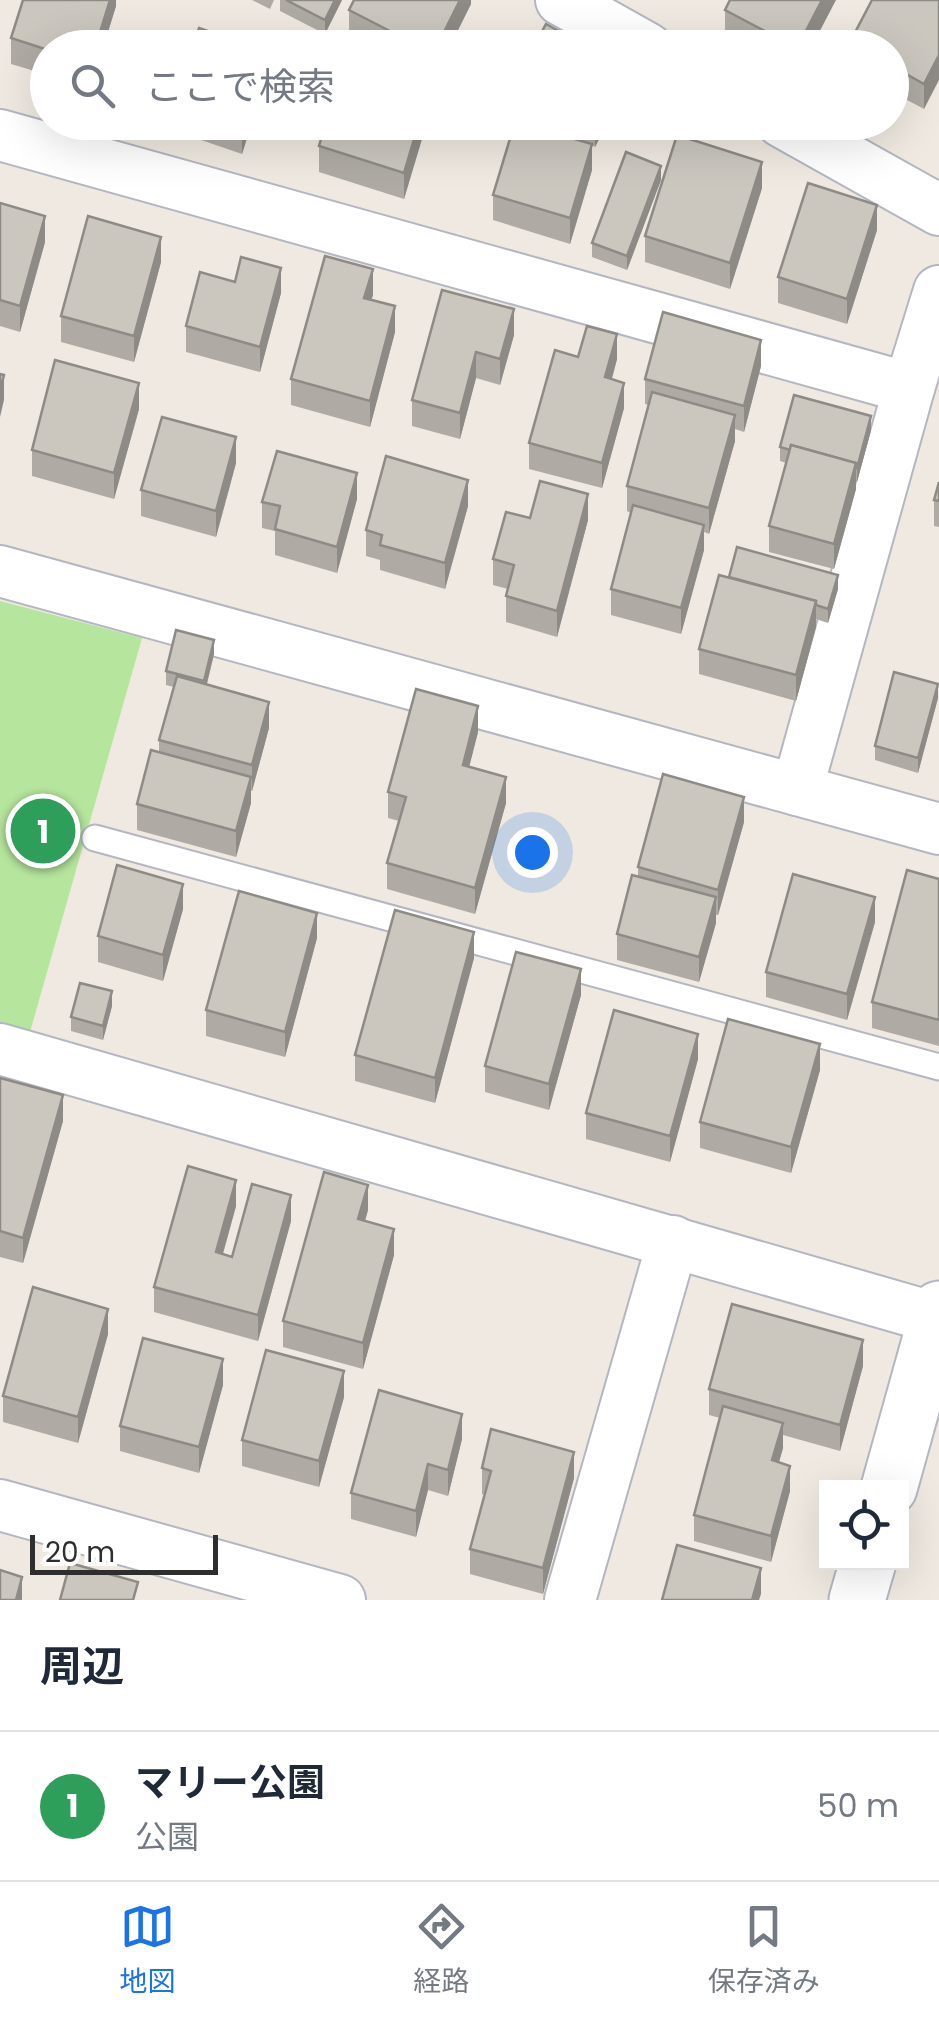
<!DOCTYPE html>
<html lang="ja">
<meta charset="utf-8">
<style>
body{margin:0;font-family:Poppins,"Noto Sans JP",sans-serif;background:#f6f6f7;color:#1f2937}
.controls{position:absolute;right:30px;bottom:30px;display:grid;overflow:hidden;border-radius:0px;box-shadow:0 10px 40px #0002}
.controls button{width:90px;height:90px;display:grid;place-items:center;padding:0;border:0;border-bottom:2px solid #e0e1e3;background:#fff;color:#1f2937;font:50px sans-serif}
.scale{position:absolute;left:30px;bottom:25px;width:188px;box-sizing:border-box;padding-left:10px;border:5px solid #2e2e2e;border-top:0;font-size:28px;line-height:35px;white-space:nowrap;color:#2e2e2e;-webkit-text-stroke:8px #fff;paint-order:stroke}
.you{position:absolute;left:532px;top:852px;width:35px;height:35px;margin:-25px;border:8px solid #fff;border-radius:50%;background:#1a73e8;box-shadow:0 0 0 15px #1a73e833}
.badge{display:grid;place-items:center;width:65px;height:65px;border-radius:50%;background:#1a73e8;color:#fff;font-size:32px;font-weight:700}
.pin{position:absolute;translate:-50% -50%;border:5px solid #fff;box-shadow:0 2px 10px #0006}
.list{margin:0;padding:0;list-style:none}
h2{display:flex;justify-content:space-between;align-items:center;height:130px;margin:0;padding:0 40px;font-size:42px}
h2 small{font-size:32px;font-weight:400;color:#747a83}
.list li{display:grid;grid-template-columns:65px 1fr auto;gap:30px;align-items:center;box-sizing:border-box;height:150px;padding:0 40px;border-top:2px solid #e0e1e3}
.list b{display:block;font-size:38px;white-space:nowrap}
.list p{margin:0;font-size:32px;white-space:nowrap;color:#747a83}
.list em{font-size:32px;font-style:normal;color:#747a83}
.icon{flex:none;width:55px;height:55px;fill:none;stroke:currentColor;stroke-width:2;stroke-linecap:round;stroke-linejoin:round}
.map{position:relative;flex:none;width:939px;height:1600px;overflow:hidden}
.search{position:absolute;background:#fff;box-shadow:0 10px 40px #0002;left:30px;right:30px;top:30px;height:110px;display:flex;align-items:center;gap:25px;box-sizing:border-box;padding:0 35px;border-radius:55px;color:#747a83;font-size:38px}
.sheet{height:280px;background:#fff}
nav{display:flex;justify-content:space-around;align-items:center;box-sizing:border-box;height:140px;border-top:2px solid #e0e1e3;background:#fff;font-size:28px;color:#747a83}
nav a{display:grid;justify-items:center;gap:5px}
nav .on{color:#1a73e8}
.map>svg:first-child{display:block}
</style>
<div class="map">
<svg width="939" height="1600" viewBox="0 0 939 1600">
<rect width="100%" height="100%" fill="#efe9e1"/>
<polygon fill="#b6e59e" points="0,601 142,638 30,1032 0,1023"/>
<g fill="none" stroke-linecap="round" stroke-linejoin="round">
<defs>
<polyline id="service" points="95,838 939,1067"/>
<g id="minor">
<polyline points="561,0 647,48"/>
<polyline points="782,122 939,210"/>
<polyline points="0,135 909,388 797,790"/>
<polyline points="909,388 939,291"/>
<polyline points="0,571 939,829"/>
<polyline points="0,1049 939,1319"/>
<polyline points="0,1505 340,1600"/>
<polyline points="570,1600 673,1241"/>
</g>
<g id="tertiary">
<polyline points="889,1488 939,1309"/>
<polyline points="857,1600 868,1562"/>
</g>
</defs>
<use href="#service" stroke="#b4b7c1" stroke-width="29"/>
<use href="#minor" stroke="#b4b7c1" stroke-width="54"/>
<use href="#tertiary" stroke="#b4b7c1" stroke-width="59"/>
<use href="#service" stroke="#fff" stroke-width="25"/>
<use href="#minor" stroke="#fff" stroke-width="50"/>
<use href="#tertiary" stroke="#fff" stroke-width="55"/>
</g>
<g fill="#afaba4">
<polygon points="116,0 116,6 103,48 48,48 48,75 11,64 11,38"/>
<polygon points="252,0 274,0 270,9"/>
<polygon points="280,0 342,0 325,34 280,11"/>
<polygon points="471,0 471,4 449,48 371,48 349,36 349,10"/>
<polygon points="939,0 924,109 892,92 892,48 849,48 849,44"/>
<polygon points="725,10 811,48 748,48 725,35"/>
<polygon points="172,122 252,122 242,154 172,130"/>
<polygon points="427,122 404,199 319,172 319,146"/>
<polygon points="550,122 608,122 595,147 592,145 592,170 570,244 493,220 493,195 589,144"/>
<polygon points="661,180 627,270 592,257 592,243"/>
<polygon points="762,188 730,289 645,262 645,236"/>
<polygon points="0,203 45,242 20,332 0,326"/>
<polygon points="877,230 847,324 778,303 778,277"/>
<polygon points="161,262 134,362 61,342 61,316"/>
<polygon points="235,282 281,293 260,372 186,352 186,326"/>
<polygon points="442,290 514,335 500,385 476,378 460,439 412,426 412,400"/>
<polygon points="373,295 371,300 395,332 370,427 291,405 291,379"/>
<polygon points="578,357 617,359 612,379 624,408 602,488 529,469 529,443"/>
<polygon points="761,366 744,432 735,429 735,441 709,534 704,532 704,550 681,634 611,615 611,589 631,513 627,511 627,486 649,405 645,404 645,379"/>
<polygon points="139,409 114,499 32,476 32,450"/>
<polygon points="871,430 857,482 856,482 856,489 834,569 769,552 769,526 786,463 780,461 780,447"/>
<polygon points="236,463 216,537 141,516 141,490"/>
<polygon points="939,482 939,527 934,526 934,500"/>
<polygon points="357,499 337,573 275,555 275,531 262,528 262,502"/>
<polygon points="468,506 445,589 380,570 380,560 366,556 366,530"/>
<polygon points="530,518 588,520 557,637 506,622 506,596 508,589 493,585 493,559"/>
<polygon points="729,577 838,589 828,623 816,619 816,627 796,701 699,674 699,649"/>
<polygon points="214,654 207,684 269,728 252,791 251,791 251,803 236,857 137,830 137,804 159,752 159,740 174,687 166,685 166,671"/>
<polygon points="938,698 918,773 875,760 875,746"/>
<polygon points="478,732 469,767 506,803 475,914 387,889 387,863 399,821 388,818 388,792"/>
<polygon points="744,822 718,915 716,915 716,923 699,982 617,960 617,934 638,877 638,867"/>
<polygon points="939,879 939,1046 872,1028 872,1002"/>
<polygon points="183,909 163,981 98,962 98,936"/>
<polygon points="875,922 847,1020 766,997 766,972"/>
<polygon points="317,938 285,1057 206,1036 206,1010"/>
<polygon points="474,958 435,1103 355,1081 355,1055"/>
<polygon points="581,995 549,1110 485,1092 485,1066"/>
<polygon points="112,1006 103,1040 71,1031 71,1017"/>
<polygon points="698,1059 670,1162 586,1139 586,1113"/>
<polygon points="820,1070 791,1173 700,1148 700,1122"/>
<polygon points="0,1078 63,1121 23,1263 0,1257"/>
<polygon points="236,1206 223,1254 232,1257 291,1221 258,1341 154,1312 154,1287"/>
<polygon points="368,1210 365,1221 394,1255 363,1369 283,1347 283,1321"/>
<polygon points="108,1334 78,1443 3,1422 3,1396"/>
<polygon points="863,1366 840,1451 783,1435 783,1448 779,1462 790,1491 771,1562 694,1541 694,1515 720,1418 709,1415 709,1389"/>
<polygon points="223,1385 199,1473 120,1451 120,1426"/>
<polygon points="344,1397 319,1487 242,1466 242,1440"/>
<polygon points="462,1439 448,1496 428,1490 416,1537 351,1519 351,1493"/>
<polygon points="482,1468 574,1478 543,1594 470,1574 470,1549 485,1495 482,1494"/>
</g>
<g fill="#8e8b86">
<polygon points="110,0 116,0 116,6 103,48 96,48"/>
<polygon points="335,0 342,0 325,34 325,20"/>
<polygon points="460,0 471,0 471,4 449,48 436,48"/>
<polygon points="822,0 836,0 811,48 797,48"/>
<polygon points="939,55 939,80 924,109 924,84"/>
<polygon points="244,122 252,122 242,154 242,129"/>
<polygon points="419,122 427,122 404,199 404,173"/>
<polygon points="595,122 608,122 595,147"/>
<polygon points="592,144 592,170 570,244 570,218"/>
<polygon points="762,162 762,188 730,289 730,263"/>
<polygon points="661,166 661,180 627,270 627,256"/>
<polygon points="877,205 877,230 847,324 847,299"/>
<polygon points="45,216 45,242 20,332 20,306"/>
<polygon points="161,237 161,262 134,362 134,336"/>
<polygon points="281,268 281,293 260,372 260,347"/>
<polygon points="373,269 373,295 364,323 364,298"/>
<polygon points="395,306 395,332 370,427 370,401"/>
<polygon points="514,309 514,335 500,385 500,359"/>
<polygon points="617,334 617,359 605,403 605,377"/>
<polygon points="761,340 761,366 744,432 744,406"/>
<polygon points="476,352 476,378 460,439 460,413"/>
<polygon points="4,375 4,400 0,417 0,391"/>
<polygon points="139,383 139,409 114,499 114,473"/>
<polygon points="624,383 624,408 602,488 602,463"/>
<polygon points="735,415 735,441 709,534 709,508"/>
<polygon points="871,416 871,430 857,482 857,468"/>
<polygon points="236,437 236,463 216,537 216,511"/>
<polygon points="856,463 856,489 834,569 834,544"/>
<polygon points="357,473 357,499 337,573 337,547"/>
<polygon points="468,480 468,506 445,589 445,563"/>
<polygon points="588,494 588,520 557,637 557,611"/>
<polygon points="704,525 704,550 681,634 681,608"/>
<polygon points="838,575 838,589 828,623 828,609"/>
<polygon points="816,601 816,627 796,701 796,675"/>
<polygon points="214,640 214,654 204,695 204,681"/>
<polygon points="938,684 938,698 918,773 918,758"/>
<polygon points="269,702 269,728 252,791 252,765"/>
<polygon points="478,706 478,732 463,791 463,765"/>
<polygon points="251,777 251,803 236,857 236,831"/>
<polygon points="506,777 506,803 475,914 475,888"/>
<polygon points="744,797 744,822 718,915 718,890"/>
<polygon points="183,884 183,909 163,981 163,955"/>
<polygon points="716,897 716,923 699,982 699,957"/>
<polygon points="875,897 875,922 847,1020 847,994"/>
<polygon points="317,913 317,938 285,1057 285,1032"/>
<polygon points="474,932 474,958 435,1103 435,1078"/>
<polygon points="581,969 581,995 549,1110 549,1084"/>
<polygon points="112,991 112,1006 103,1040 103,1026"/>
<polygon points="698,1034 698,1059 670,1162 670,1136"/>
<polygon points="820,1044 820,1070 791,1173 791,1147"/>
<polygon points="63,1095 63,1121 23,1263 23,1238"/>
<polygon points="236,1180 236,1206 216,1278 216,1252"/>
<polygon points="368,1185 368,1210 358,1245 358,1219"/>
<polygon points="291,1195 291,1221 258,1341 258,1315"/>
<polygon points="394,1229 394,1255 363,1369 363,1343"/>
<polygon points="108,1309 108,1334 78,1443 78,1417"/>
<polygon points="863,1340 863,1366 840,1451 840,1425"/>
<polygon points="223,1359 223,1385 199,1473 199,1447"/>
<polygon points="344,1371 344,1397 319,1487 319,1461"/>
<polygon points="462,1414 462,1439 448,1496 448,1470"/>
<polygon points="783,1423 783,1448 772,1486 772,1460"/>
<polygon points="574,1452 574,1478 543,1594 543,1568"/>
<polygon points="428,1464 428,1490 416,1537 416,1511"/>
<polygon points="790,1466 790,1491 771,1562 771,1536"/>
<polygon points="761,1568 761,1594 759,1600 752,1600"/>
<polygon points="22,1577 22,1600 16,1600"/>
</g>
<g fill="#cbc7bf" stroke="#8e8b86" stroke-width="2.5">
<polygon points="23,0 110,0 96,45 76,39 74,48 48,48 48,50 11,38"/>
<polygon points="286,0 335,0 325,20"/>
<polygon points="354,0 460,0 436,48 423,48 349,10"/>
<polygon points="730,0 822,0 797,48 725,10"/>
<polygon points="872,0 939,0 939,55 924,84 892,66 892,48 857,48 849,44"/>
<polygon points="546,24 589,48 533,48"/>
<polygon points="199,28 257,48 192,48"/>
<polygon points="224,122 244,122 242,129"/>
<polygon points="326,122 419,122 404,173 319,146"/>
<polygon points="515,122 592,144 570,218 493,195"/>
<polygon points="677,135 762,162 730,263 645,236"/>
<polygon points="626,152 661,166 627,256 592,243"/>
<polygon points="808,183 877,205 847,299 778,277"/>
<polygon points="0,203 45,216 20,306 0,300"/>
<polygon points="88,216 161,237 134,336 61,316"/>
<polygon points="325,256 373,269 364,298 395,306 370,401 291,379"/>
<polygon points="241,257 281,268 260,347 186,326 200,272 235,282"/>
<polygon points="442,290 514,309 500,359 476,352 460,413 412,400"/>
<polygon points="663,312 761,340 744,406 645,379"/>
<polygon points="587,326 617,334 605,377 624,383 602,463 529,443 555,350 578,357"/>
<polygon points="55,360 139,383 114,473 32,450"/>
<polygon points="0,374 4,375 0,391"/>
<polygon points="652,392 735,415 709,508 627,486"/>
<polygon points="794,395 871,416 857,468 856,468 856,463 791,445 790,450 780,447"/>
<polygon points="162,417 236,437 216,511 141,490"/>
<polygon points="791,445 856,463 834,544 769,526"/>
<polygon points="277,451 357,473 337,547 275,529 280,506 262,502"/>
<polygon points="386,456 468,480 445,563 380,545 382,535 366,530"/>
<polygon points="540,481 588,494 557,611 506,596 514,565 493,559 506,512 530,518"/>
<polygon points="939,482 939,501 934,500"/>
<polygon points="633,505 704,525 681,608 611,589"/>
<polygon points="737,547 838,575 828,609 816,605 816,601 729,577"/>
<polygon points="719,575 816,601 796,675 699,649"/>
<polygon points="176,630 214,640 204,681 166,671"/>
<polygon points="894,672 938,684 918,758 875,746"/>
<polygon points="177,676 269,702 252,765 159,740"/>
<polygon points="416,689 478,706 463,765 506,777 475,888 387,863 406,797 388,792"/>
<polygon points="151,750 251,777 236,831 137,804"/>
<polygon points="663,774 744,797 718,890 638,867"/>
<polygon points="117,865 183,884 163,955 98,936"/>
<polygon points="907,870 939,879 939,1020 872,1002"/>
<polygon points="793,874 875,897 847,994 766,972"/>
<polygon points="632,875 716,897 699,957 617,934"/>
<polygon points="239,891 317,913 285,1032 206,1010"/>
<polygon points="395,910 474,932 435,1078 355,1055"/>
<polygon points="516,952 581,969 549,1084 485,1066"/>
<polygon points="80,983 112,991 103,1026 71,1017"/>
<polygon points="614,1010 698,1034 670,1136 586,1113"/>
<polygon points="728,1019 820,1044 791,1147 700,1122"/>
<polygon points="0,1078 63,1095 23,1238 0,1231"/>
<polygon points="188,1166 236,1180 216,1252 232,1257 252,1184 291,1195 258,1315 154,1287"/>
<polygon points="324,1172 368,1185 358,1219 394,1229 363,1343 283,1321"/>
<polygon points="33,1287 108,1309 78,1417 3,1396"/>
<polygon points="732,1304 863,1340 840,1425 709,1389"/>
<polygon points="143,1338 223,1359 199,1447 120,1426"/>
<polygon points="266,1350 344,1371 319,1461 242,1440"/>
<polygon points="379,1390 462,1414 448,1470 428,1464 416,1511 351,1493"/>
<polygon points="723,1406 783,1423 772,1460 790,1466 771,1536 694,1515"/>
<polygon points="491,1429 574,1452 543,1568 470,1549 491,1471 482,1468"/>
<polygon points="677,1545 761,1568 752,1600 662,1600"/>
<polygon points="70,1563 138,1582 133,1600 60,1600"/>
<polygon points="0,1570 22,1577 16,1600 0,1600"/>
</g>
</svg>
<div class="controls">
<button><svg class="icon" aria-label="locate" viewBox="0 0 24 24"><circle cx="12" cy="12" r="6"/><path d="M12 2v4M12 18v4M2 12h4M18 12h4"/></svg></button>
</div>
<div class="scale">20 m</div>
<div class="you"></div>
<div class="pin badge" style="left:43px;top:831px;background:#2e9e5b">1</div>
<div class="search"><svg class="icon" aria-label="search" viewBox="0 0 24 24"><circle cx="10" cy="10" r="6"/><path d="M15 15l6 6"/></svg>ここで検索</div>
</div>
<section class="sheet">
<h2>周辺<small></small></h2>
<ul class="list">
<li><span class="badge" style="background:#2e9e5b">1</span><div><b>マリー公園</b><p>公園</p></div><em>50 m</em></li>
</ul>
</section>
<nav>
<a class="on"><svg class="icon" aria-label="map" viewBox="0 0 24 24"><path d="M3 6l6-2 6 2 6-2v14l-6 2-6-2-6 2zM9 4v14M15 6v14"/></svg>地図</a>
<a><svg class="icon" aria-label="directions" viewBox="0 0 24 24"><path d="M12 3l9 9-9 9-9-9zM9 14v-3h6M13 9l2 2-2 2"/></svg>経路</a>
<a><svg class="icon" aria-label="saved" viewBox="0 0 24 24"><path d="M7 4h10v16l-5-4-5 4z"/></svg>保存済み</a>
</nav>
